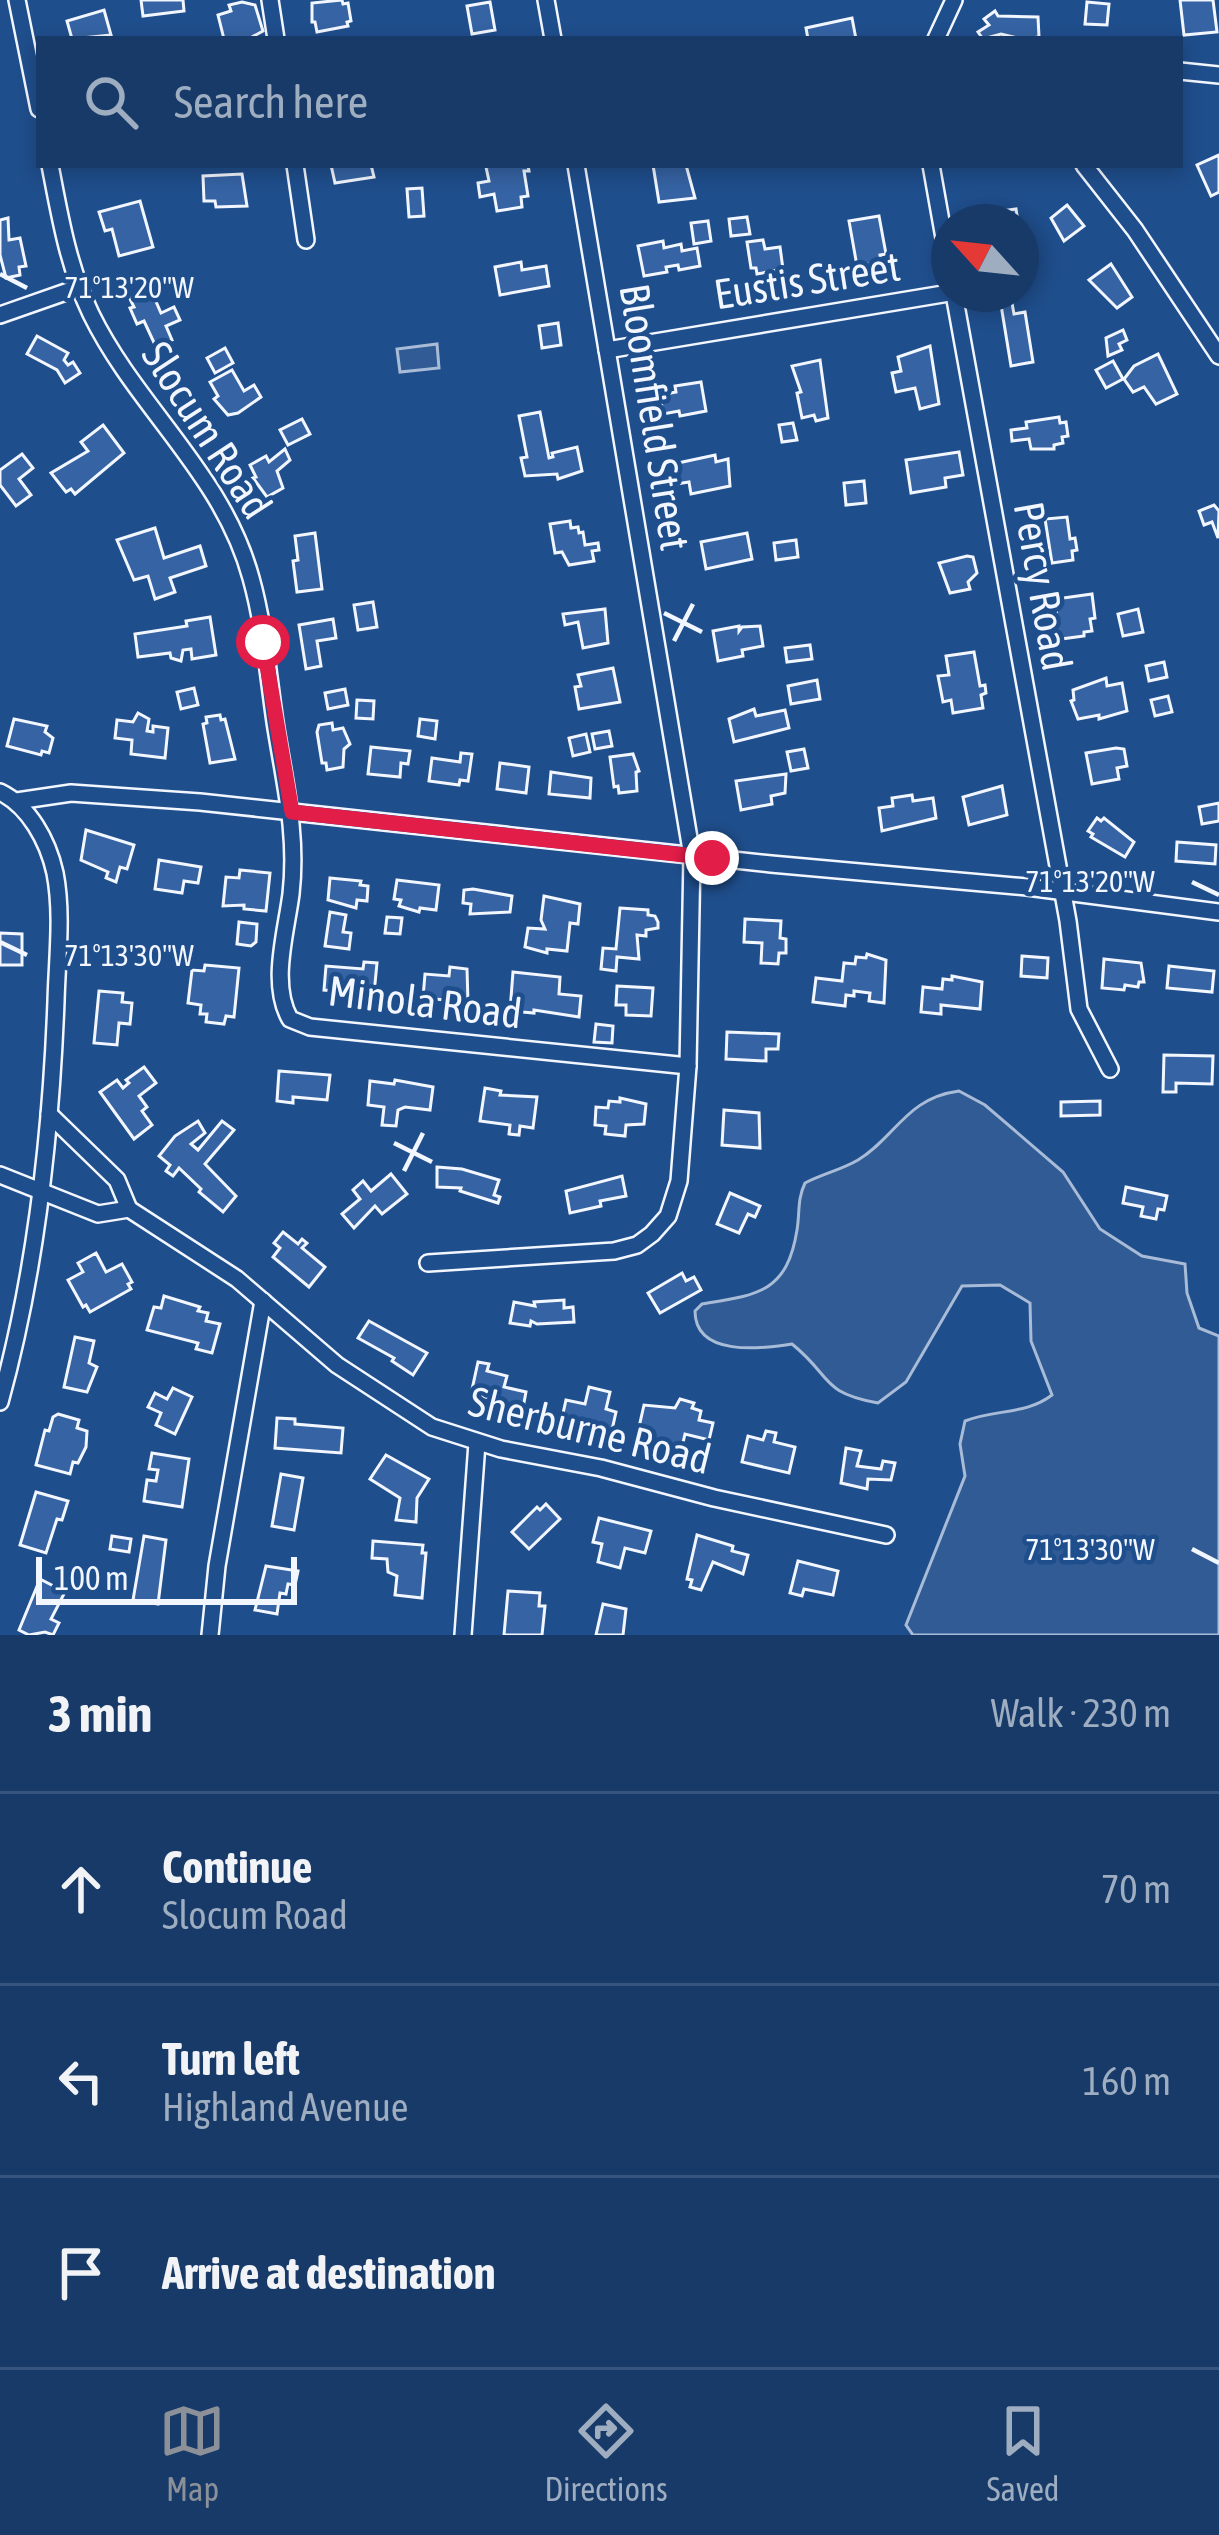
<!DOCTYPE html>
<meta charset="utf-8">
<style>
body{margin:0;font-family:"Asap Condensed",sans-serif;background:#20416f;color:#f1f3f6}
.compass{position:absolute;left:931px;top:204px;width:108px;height:108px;border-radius:50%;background:#173a69;box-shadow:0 6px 18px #0003;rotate:297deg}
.scale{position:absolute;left:36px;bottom:30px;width:261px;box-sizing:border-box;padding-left:12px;border:6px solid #f2f6ff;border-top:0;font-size:33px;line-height:42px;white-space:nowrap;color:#f2f6ff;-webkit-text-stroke:9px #1f4e8c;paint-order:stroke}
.stop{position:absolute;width:36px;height:36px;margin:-27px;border:9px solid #e11d48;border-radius:50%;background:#fff}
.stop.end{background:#e11d48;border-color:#fff;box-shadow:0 3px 12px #0008}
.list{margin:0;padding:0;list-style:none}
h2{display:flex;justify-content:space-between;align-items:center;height:156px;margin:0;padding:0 48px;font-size:51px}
h2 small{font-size:39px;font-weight:400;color:#9eadc0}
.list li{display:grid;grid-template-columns:78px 1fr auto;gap:36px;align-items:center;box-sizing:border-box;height:192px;padding:0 48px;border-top:3px solid #36547d}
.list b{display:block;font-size:45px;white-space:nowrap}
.list p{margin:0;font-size:39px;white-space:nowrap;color:#9eadc0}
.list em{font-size:39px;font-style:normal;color:#9eadc0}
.icon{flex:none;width:66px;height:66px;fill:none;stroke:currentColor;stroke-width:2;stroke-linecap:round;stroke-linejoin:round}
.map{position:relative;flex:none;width:1219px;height:1635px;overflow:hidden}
.search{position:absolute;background:#173a69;box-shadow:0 6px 18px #0003;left:36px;right:36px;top:36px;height:132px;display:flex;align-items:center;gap:30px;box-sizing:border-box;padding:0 42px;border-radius:0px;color:#9eadc0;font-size:45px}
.sheet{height:732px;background:#173a69}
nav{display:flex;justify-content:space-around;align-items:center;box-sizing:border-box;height:168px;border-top:3px solid #36547d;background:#173a69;font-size:33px;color:#9eadc0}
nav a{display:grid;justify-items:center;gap:6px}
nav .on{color:#8c9099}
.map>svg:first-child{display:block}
</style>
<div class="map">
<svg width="1219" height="1635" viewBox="0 0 1219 1635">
<rect width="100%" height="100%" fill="#1f4e8c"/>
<g fill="#305b95" stroke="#a8bbd7" stroke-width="3">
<polygon points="437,344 439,368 400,372 397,349"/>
<path d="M959,1091L985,1105L1063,1172L1100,1229L1142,1256L1185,1264L1187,1293L1199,1328L1219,1336V1635H913L906,1625L965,1476L960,1444L965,1421C995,1409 1026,1415 1052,1395L1031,1341L1030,1303L1000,1285L962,1286L906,1382L878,1403C819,1392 833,1377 792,1344C761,1349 695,1357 695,1311L702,1304C757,1295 787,1293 797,1230C800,1212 797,1200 805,1183C822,1174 841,1170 858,1160C896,1137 906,1098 959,1091Z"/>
</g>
<g fill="#3563a3" stroke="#f2f6ff" stroke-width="3">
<polygon points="141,0 183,0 184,11 143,16"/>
<polygon points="342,0 343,4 348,3 351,21 347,22 348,26 317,32 315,22 312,22 312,3"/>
<polygon points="1180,0 1213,0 1217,32 1184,35"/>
<polygon points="242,2 255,5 263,31 250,38 224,39 218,15 231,11 229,5"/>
<polygon points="490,2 495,30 472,34 467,6"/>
<polygon points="1087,2 1109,4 1107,25 1085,24"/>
<polygon points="104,10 111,35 72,39 67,21"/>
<polygon points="995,11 998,16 1038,17 1039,37 1022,39 1001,34 983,39 978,32 989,25 984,19"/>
<polygon points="852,18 856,39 808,39 806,28"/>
<polygon points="1219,155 1219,192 1211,196 1197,165"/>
<polygon points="331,165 371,165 374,177 335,183"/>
<polygon points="500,165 528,165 529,171 524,171 528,196 521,197 522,207 497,211 494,194 480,197 478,183 489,181 486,167"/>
<polygon points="653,165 686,165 695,198 659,202"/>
<polygon points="242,174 247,206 216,207 215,201 204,201 203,176"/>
<polygon points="422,188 424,216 409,217 407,189"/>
<polygon points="140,201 153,247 119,256 112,229 105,231 99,212"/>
<polygon points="1067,205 1084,226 1064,241 1051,218"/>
<polygon points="1016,209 1018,222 996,222 994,212"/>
<polygon points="879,216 886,254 880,255 881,262 857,266 849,221"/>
<polygon points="747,217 750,234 731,236 729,219"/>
<polygon points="8,218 9,240 20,238 26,266 19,267 20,275 6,278 0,255 0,220"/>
<polygon points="708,221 711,241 694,244 691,223"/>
<polygon points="763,240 765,249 780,247 783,269 757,274 756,268 751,268 747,242"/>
<polygon points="663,241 664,248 681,244 682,251 697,248 700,266 679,270 678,265 666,267 667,272 644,276 638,246"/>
<polygon points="521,262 522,270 546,266 549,286 500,295 495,267"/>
<polygon points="1111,264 1132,297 1117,308 1089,280"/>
<polygon points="150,288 161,313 174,307 180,320 166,326 172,340 156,347 144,321 137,324 130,308 134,307 129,297"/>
<polygon points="1012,303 1014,314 1025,312 1033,362 1011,366 1001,305"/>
<polygon points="558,323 561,345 542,348 539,326"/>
<polygon points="1123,330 1127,340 1119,344 1122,350 1108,356 1106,338"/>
<polygon points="37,336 68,353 64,360 68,365 73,362 80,373 65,383 57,370 27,354"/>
<polygon points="930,346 939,404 920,409 915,388 896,392 892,373 901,371 898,357"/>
<polygon points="225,348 233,363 215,373 207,358"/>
<polygon points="1158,354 1177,394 1156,404 1144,387 1133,392 1124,379 1134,366"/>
<polygon points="820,360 828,418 816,421 814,415 802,418 797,393 801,392 792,366"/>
<polygon points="1113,361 1123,379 1106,388 1096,370"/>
<polygon points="232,370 244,391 254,385 261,397 238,413 228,415 214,399 218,396 210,382"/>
<polygon points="701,382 706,411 680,416 679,411 663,414 660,395 676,392 675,386"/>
<polygon points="540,412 549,458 553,457 552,453 577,447 582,471 558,479 557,474 525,476 521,458 527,457 519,416"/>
<polygon points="1059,417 1060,423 1066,422 1068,436 1062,437 1063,443 1054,445 1054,449 1031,449 1029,439 1012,441 1011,430 1027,428 1026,422"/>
<polygon points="302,419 310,434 288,445 280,430"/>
<polygon points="793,423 797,440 782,442 779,425"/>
<polygon points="103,425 124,453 75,494 71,489 66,492 51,473 88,451 81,442"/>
<polygon points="285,449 290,460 277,471 283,488 267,497 253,478 256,477 250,465 266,456 269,462"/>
<polygon points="959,452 963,475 945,478 946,487 911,493 906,460"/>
<polygon points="22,454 33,468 19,479 31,495 16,506 0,485 0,470"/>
<polygon points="715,455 716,462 728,459 730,486 691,494 689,482 676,484 674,471 679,470 678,463"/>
<polygon points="864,481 866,503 846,505 844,483"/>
<polygon points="1214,505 1219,511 1218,538 1212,522 1204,525 1199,511"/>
<polygon points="1067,517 1070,539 1075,538 1077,550 1072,551 1073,560 1052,563 1045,519"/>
<polygon points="570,521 571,528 578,527 579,533 583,532 585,545 598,543 599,550 592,551 594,561 569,565 562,552 555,553 550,524"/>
<polygon points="155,528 164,558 200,546 206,566 170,578 175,592 155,599 148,576 134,580 117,540"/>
<polygon points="315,533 322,589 297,592 293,561 298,560 295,536"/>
<polygon points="747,533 752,559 706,569 701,542"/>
<polygon points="796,540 798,557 776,560 774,543"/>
<polygon points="967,556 973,557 977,573 968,582 970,589 950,593 939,563"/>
<polygon points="1092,594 1095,618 1090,619 1092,631 1084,632 1084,636 1061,639 1057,628 1056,599"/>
<polygon points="373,602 377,627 358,630 354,605"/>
<polygon points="605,609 608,643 583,648 578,622 565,625 563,614"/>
<polygon points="1138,609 1143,632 1123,636 1118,614"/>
<polygon points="210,617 216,655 192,659 191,649 183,650 181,661 171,658 170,653 138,657 135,634 187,626 186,621"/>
<polygon points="333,619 336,638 317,641 321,666 306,669 299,625"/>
<polygon points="739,626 739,631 742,627 760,626 763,646 742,650 743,656 718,661 713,631"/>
<polygon points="810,645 812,659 787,662 785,648"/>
<polygon points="974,652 980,686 985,685 986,693 981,695 983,708 953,713 951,700 943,702 938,676 949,675 946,656"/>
<polygon points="1164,662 1167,677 1149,681 1146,666"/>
<polygon points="613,668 620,702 579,709 575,687 581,686 578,675"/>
<polygon points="1106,678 1107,686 1122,683 1127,711 1099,719 1099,715 1078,719 1071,701 1074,700 1073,690"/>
<polygon points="817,680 820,699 791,704 788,686"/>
<polygon points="194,688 198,705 181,709 177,692"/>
<polygon points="345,689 348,705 328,709 325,693"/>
<polygon points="1168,696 1172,712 1155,716 1151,700"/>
<polygon points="357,700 374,701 373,719 356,718"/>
<polygon points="754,709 756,716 785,710 789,728 734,742 729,719"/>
<polygon points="138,713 149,719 147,731 153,732 153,726 168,728 165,758 131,754 132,740 115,738 117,720 133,722"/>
<polygon points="220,715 221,720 225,719 235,759 210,763 203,724 207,723 206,717"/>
<polygon points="14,719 47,726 45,732 53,738 49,753 42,751 41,755 7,746"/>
<polygon points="420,719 437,721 435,739 418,736"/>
<polygon points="332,723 333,730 343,728 350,744 344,749 343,767 327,770 326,763 322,763 317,732 319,725"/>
<polygon points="609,731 612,746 595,749 592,734"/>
<polygon points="586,734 590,752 573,756 569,738"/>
<polygon points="371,747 410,751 408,764 401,763 400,777 368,774"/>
<polygon points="1116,748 1124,749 1127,766 1117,768 1119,779 1092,784 1086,753"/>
<polygon points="804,749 808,768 791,771 787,752"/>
<polygon points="461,753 472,754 468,781 460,780 459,785 429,781 432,758 460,762"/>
<polygon points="633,754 639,771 636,772 637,791 619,793 618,786 614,787 610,757"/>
<polygon points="500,763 529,767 526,793 497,789"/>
<polygon points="551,772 591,778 590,798 549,794"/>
<polygon points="786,774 785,793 771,796 772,804 741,810 736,781"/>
<polygon points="1002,786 1007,815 969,825 963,797"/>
<polygon points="912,795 913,801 933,798 936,818 882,831 879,808 893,806 892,798"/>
<polygon points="1219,803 1219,821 1202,824 1199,807"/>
<polygon points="1097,818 1101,821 1104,818 1134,842 1125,857 1091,837 1093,834 1088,831"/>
<polygon points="86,830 134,845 127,869 120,867 116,882 106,878 108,872 81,860"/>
<polygon points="1177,842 1216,845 1215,864 1176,861"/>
<polygon points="159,860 201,867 198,883 184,881 182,893 155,889"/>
<polygon points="240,870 270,873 266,911 244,909 244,905 223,906 226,877 239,878"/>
<polygon points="330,878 361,881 360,885 368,886 367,901 357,900 356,908 328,900"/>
<polygon points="397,880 439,885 436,910 420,908 419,912 399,906 401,900 394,899"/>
<polygon points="473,889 512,896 510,912 470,914 471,904 463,903 464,890"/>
<polygon points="544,896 580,904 578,924 570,923 567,951 547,949 547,953 525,947 528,928 545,929 541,920"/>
<polygon points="620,908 648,910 648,915 655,916 658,922 658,928 646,930 646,936 637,935 639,959 617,957 616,971 601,969 603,948 616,949"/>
<polygon points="330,912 346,915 343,932 351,933 349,949 325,946"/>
<polygon points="387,917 402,918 400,934 385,933"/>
<polygon points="745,919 781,921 780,938 786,939 786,953 779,953 778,964 761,963 762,943 744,942"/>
<polygon points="239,922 257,924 256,942 251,946 237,944"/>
<polygon points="0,933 22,934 22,965 0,965"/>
<polygon points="867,954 886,960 884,1003 869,1001 870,993 854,991 854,996 846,995 845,1006 813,1002 816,978 842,981 844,963 855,964 856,957 866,958"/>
<polygon points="1022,956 1048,958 1047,978 1021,976"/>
<polygon points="1104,959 1141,963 1144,982 1139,982 1138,987 1125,985 1124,990 1102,988"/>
<polygon points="364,962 377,963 374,994 324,990 326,966 363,969"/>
<polygon points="205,965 239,968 234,1017 226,1016 224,1024 206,1022 207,1014 200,1014 201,1005 188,1003 192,970 204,971"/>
<polygon points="1169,966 1214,971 1212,992 1167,988"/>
<polygon points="450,967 467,969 468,1002 423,998 425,974 449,976"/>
<polygon points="513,972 560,977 559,994 581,996 579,1017 534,1010 534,1013 510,1011"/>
<polygon points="952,976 982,982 980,1009 941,1005 941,1014 921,1012 923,987 942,989 943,979 952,980"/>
<polygon points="617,986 653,988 651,1016 626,1015 626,1005 616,1005"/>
<polygon points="99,991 123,993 122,1002 132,1003 130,1024 119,1023 117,1045 94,1043"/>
<polygon points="596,1024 613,1026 612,1043 594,1042"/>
<polygon points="727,1032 779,1034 778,1049 766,1049 766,1061 726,1059"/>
<polygon points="1164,1055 1213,1056 1212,1084 1176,1083 1176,1092 1163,1092"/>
<polygon points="144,1067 156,1083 139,1096 147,1107 142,1111 152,1125 134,1139 100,1092 117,1080 123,1088 129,1083 126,1080"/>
<polygon points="279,1071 330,1075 327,1100 293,1097 293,1103 277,1101"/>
<polygon points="395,1080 433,1087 430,1110 405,1107 398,1110 396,1126 382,1125 384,1107 368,1105 370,1081 394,1084"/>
<polygon points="485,1088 501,1091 500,1095 537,1097 533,1128 520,1126 519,1135 509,1134 510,1125 480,1121"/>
<polygon points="620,1098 646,1104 644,1124 626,1125 625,1136 605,1134 606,1126 595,1125 596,1107 608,1108 609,1101 620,1102"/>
<polygon points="1100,1101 1100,1115 1061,1116 1061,1102"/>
<polygon points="724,1110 759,1113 760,1148 722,1145"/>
<polygon points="198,1121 205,1133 191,1144 198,1150 222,1121 234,1130 205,1164 236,1196 223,1212 199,1192 201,1189 179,1168 173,1176 166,1171 170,1165 159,1156 175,1136"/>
<polygon points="437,1167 462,1169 499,1180 494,1195 500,1197 498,1203 460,1191 461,1188 437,1187"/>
<polygon points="391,1174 407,1194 382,1214 375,1206 354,1228 342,1214 360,1199 353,1190 363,1181 371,1191"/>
<polygon points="622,1176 626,1196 600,1201 601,1206 570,1213 566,1191"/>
<polygon points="1126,1187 1167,1196 1164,1210 1158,1209 1156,1219 1141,1216 1143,1207 1123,1203"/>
<polygon points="730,1193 760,1206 755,1217 748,1214 739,1233 717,1224"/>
<polygon points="283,1232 298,1244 302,1239 307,1243 302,1248 325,1267 309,1287 273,1257 280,1248 274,1243"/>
<polygon points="96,1253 106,1272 122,1264 132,1282 128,1284 131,1289 90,1312 86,1305 83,1307 68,1280 83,1272 78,1263"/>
<polygon points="682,1273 686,1281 694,1277 701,1290 660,1313 648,1293"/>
<polygon points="164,1296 200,1307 198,1311 208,1313 206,1321 220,1324 212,1353 196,1349 198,1343 147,1330 154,1307 161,1308"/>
<polygon points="564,1300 564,1308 573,1307 574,1322 537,1324 531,1321 530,1326 510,1323 514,1302 535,1306 534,1302"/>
<polygon points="369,1321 427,1353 413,1375 392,1361 394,1358 358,1338"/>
<polygon points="75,1337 94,1341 89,1363 97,1367 87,1392 64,1387"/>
<polygon points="478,1362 489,1364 487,1371 507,1376 504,1387 526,1392 522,1413 493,1407 495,1399 471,1394"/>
<polygon points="589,1387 610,1392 606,1409 616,1412 612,1430 562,1418 566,1400 585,1404"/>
<polygon points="173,1388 192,1397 175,1434 156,1425 161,1413 148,1407 155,1393 167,1399"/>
<polygon points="680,1399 694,1403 692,1408 701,1411 699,1420 713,1423 709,1440 685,1434 682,1447 637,1436 644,1405 675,1408"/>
<polygon points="58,1414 79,1420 77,1428 87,1431 86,1447 78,1463 73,1462 70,1474 36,1465 45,1430 49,1431 53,1417"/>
<polygon points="277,1418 295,1419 295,1424 343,1428 341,1453 275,1448"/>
<polygon points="766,1431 776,1433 774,1442 795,1447 789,1473 742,1462 748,1436 763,1440"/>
<polygon points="846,1448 861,1451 857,1466 881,1469 883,1461 895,1463 891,1480 868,1479 867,1489 841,1483"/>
<polygon points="152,1453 189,1459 182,1507 144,1501 147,1480 156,1481 158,1470 149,1469"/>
<polygon points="386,1455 429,1479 417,1498 416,1522 396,1520 400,1498 370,1479"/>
<polygon points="281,1474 303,1478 294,1530 272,1526"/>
<polygon points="36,1492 68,1501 62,1520 57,1519 46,1553 20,1545"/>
<polygon points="546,1504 560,1519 529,1549 512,1532 537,1507 540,1510"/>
<polygon points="599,1518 651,1531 645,1553 625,1548 620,1568 598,1562 602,1544 593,1542"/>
<polygon points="697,1535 733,1546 732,1551 748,1555 743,1574 713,1562 701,1590 690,1587 692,1580 687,1579"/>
<polygon points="112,1536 131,1539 129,1552 110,1549"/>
<polygon points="144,1536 166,1540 158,1604 133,1600"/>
<polygon points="373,1541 423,1545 422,1553 426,1553 422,1598 395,1595 397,1576 388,1572 387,1559 372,1558"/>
<polygon points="798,1561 838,1571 833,1595 804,1589 802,1596 790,1593"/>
<polygon points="266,1566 298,1571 295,1585 288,1584 286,1594 280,1593 277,1614 255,1610"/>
<polygon points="40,1579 65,1592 51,1619 59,1623 53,1635 45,1632 29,1635 19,1630"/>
<polygon points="508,1591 540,1593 539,1606 545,1606 542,1635 504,1635"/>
<polygon points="603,1604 626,1609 623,1635 596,1635"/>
</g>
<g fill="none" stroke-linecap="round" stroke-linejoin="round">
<defs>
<g id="street">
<polyline points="17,0 39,109"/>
<polyline points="270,0 276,39"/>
<polyline points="546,0 553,39"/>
<polyline points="936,39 954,0"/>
<polyline points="1180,71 1219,75"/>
<path d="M50,165C60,217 68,266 91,314C137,408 223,474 251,578C264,624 268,674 275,722C284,781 298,833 291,894C286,933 270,984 290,1019L310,1027L688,1066"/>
<polyline points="295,165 306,240"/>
<polyline points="931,165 949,266"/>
<polyline points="1084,165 1135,230 1219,356"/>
<polyline points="954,294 1068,921 1079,1009 1110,1069"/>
<polyline points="0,315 80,287"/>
<polyline points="607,350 949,293"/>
<path d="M0,792C29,806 48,841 55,873C63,914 57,960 56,1001C51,1135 36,1272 0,1402"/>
<polyline points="17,801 71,793 200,802 771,864 1027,887 1219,912"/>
<polyline points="49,1114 117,1180 129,1209"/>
<polyline points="0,1175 98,1214 129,1209 237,1279 337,1365 432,1427 501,1449 601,1468 714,1498 886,1535"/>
<polyline points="428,1263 614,1251 637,1245 652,1234 668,1216 679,1181 688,1066 692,856 576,165"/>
<polyline points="210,1635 217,1566 263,1301"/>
<polyline points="463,1635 477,1443"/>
</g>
</defs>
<use href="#street" stroke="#f2f6ff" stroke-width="20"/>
<use href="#street" stroke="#1f4e8c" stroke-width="15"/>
</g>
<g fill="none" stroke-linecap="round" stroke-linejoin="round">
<polyline stroke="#e11d48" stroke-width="15" points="263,642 292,812 712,858"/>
</g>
<path fill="none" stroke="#f2f6ff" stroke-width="4.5" d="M0,274L27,288M664,613L702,632M674,641L693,604M1192,882L1219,895M0,942L27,955M394,1143L432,1162M404,1171L423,1133M1192,1549L1219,1563"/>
<g text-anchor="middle" stroke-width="9" stroke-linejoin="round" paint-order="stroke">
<g font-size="42" fill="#f2f6ff" stroke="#1f4e8c">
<text transform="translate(807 280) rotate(-9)" y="15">Eustis Street</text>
<text transform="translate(655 417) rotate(81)" y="15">Bloomfield Street</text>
<text transform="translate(207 430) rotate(57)" y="15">Slocum Road</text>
<text transform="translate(1043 586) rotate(80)" y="15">Percy Road</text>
<text transform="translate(425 1002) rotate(7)" y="15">Minola Road</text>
<text transform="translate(590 1430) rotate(14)" y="15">Sherburne Road</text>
</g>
</g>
<g font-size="30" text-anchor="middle" fill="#f2f6ff" stroke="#1f4e8c" stroke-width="9" stroke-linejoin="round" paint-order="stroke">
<text x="129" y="298">71°13'20"W</text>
<text x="1090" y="892">71°13'20"W</text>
<text x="129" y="966">71°13'30"W</text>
<text x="1090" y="1560">71°13'30"W</text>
</g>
</svg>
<svg class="compass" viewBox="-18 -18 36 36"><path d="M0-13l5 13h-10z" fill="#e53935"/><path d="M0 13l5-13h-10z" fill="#9eadc0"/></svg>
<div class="scale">100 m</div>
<div class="stop" style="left:263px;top:642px"></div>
<div class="stop end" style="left:712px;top:858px"></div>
<div class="search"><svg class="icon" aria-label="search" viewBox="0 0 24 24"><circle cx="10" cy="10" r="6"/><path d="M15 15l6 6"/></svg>Search here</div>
</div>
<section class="sheet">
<h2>3 min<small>Walk · 230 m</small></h2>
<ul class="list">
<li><svg class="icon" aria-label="ahead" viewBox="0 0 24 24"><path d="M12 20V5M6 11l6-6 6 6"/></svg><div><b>Continue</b><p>Slocum Road</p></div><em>70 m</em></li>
<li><svg class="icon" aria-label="left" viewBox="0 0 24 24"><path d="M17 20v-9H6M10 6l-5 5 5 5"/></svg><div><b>Turn left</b><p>Highland Avenue</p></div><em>160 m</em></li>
<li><svg class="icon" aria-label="arrive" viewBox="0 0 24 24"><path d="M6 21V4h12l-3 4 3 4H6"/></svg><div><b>Arrive at destination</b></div></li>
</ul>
</section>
<nav>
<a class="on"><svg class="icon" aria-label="map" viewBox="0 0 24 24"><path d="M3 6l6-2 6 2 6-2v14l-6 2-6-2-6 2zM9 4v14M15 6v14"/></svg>Map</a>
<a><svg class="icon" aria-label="directions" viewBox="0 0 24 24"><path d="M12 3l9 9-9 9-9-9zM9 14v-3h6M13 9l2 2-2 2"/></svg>Directions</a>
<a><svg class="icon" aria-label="saved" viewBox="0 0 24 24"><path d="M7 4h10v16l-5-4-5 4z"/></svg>Saved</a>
</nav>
